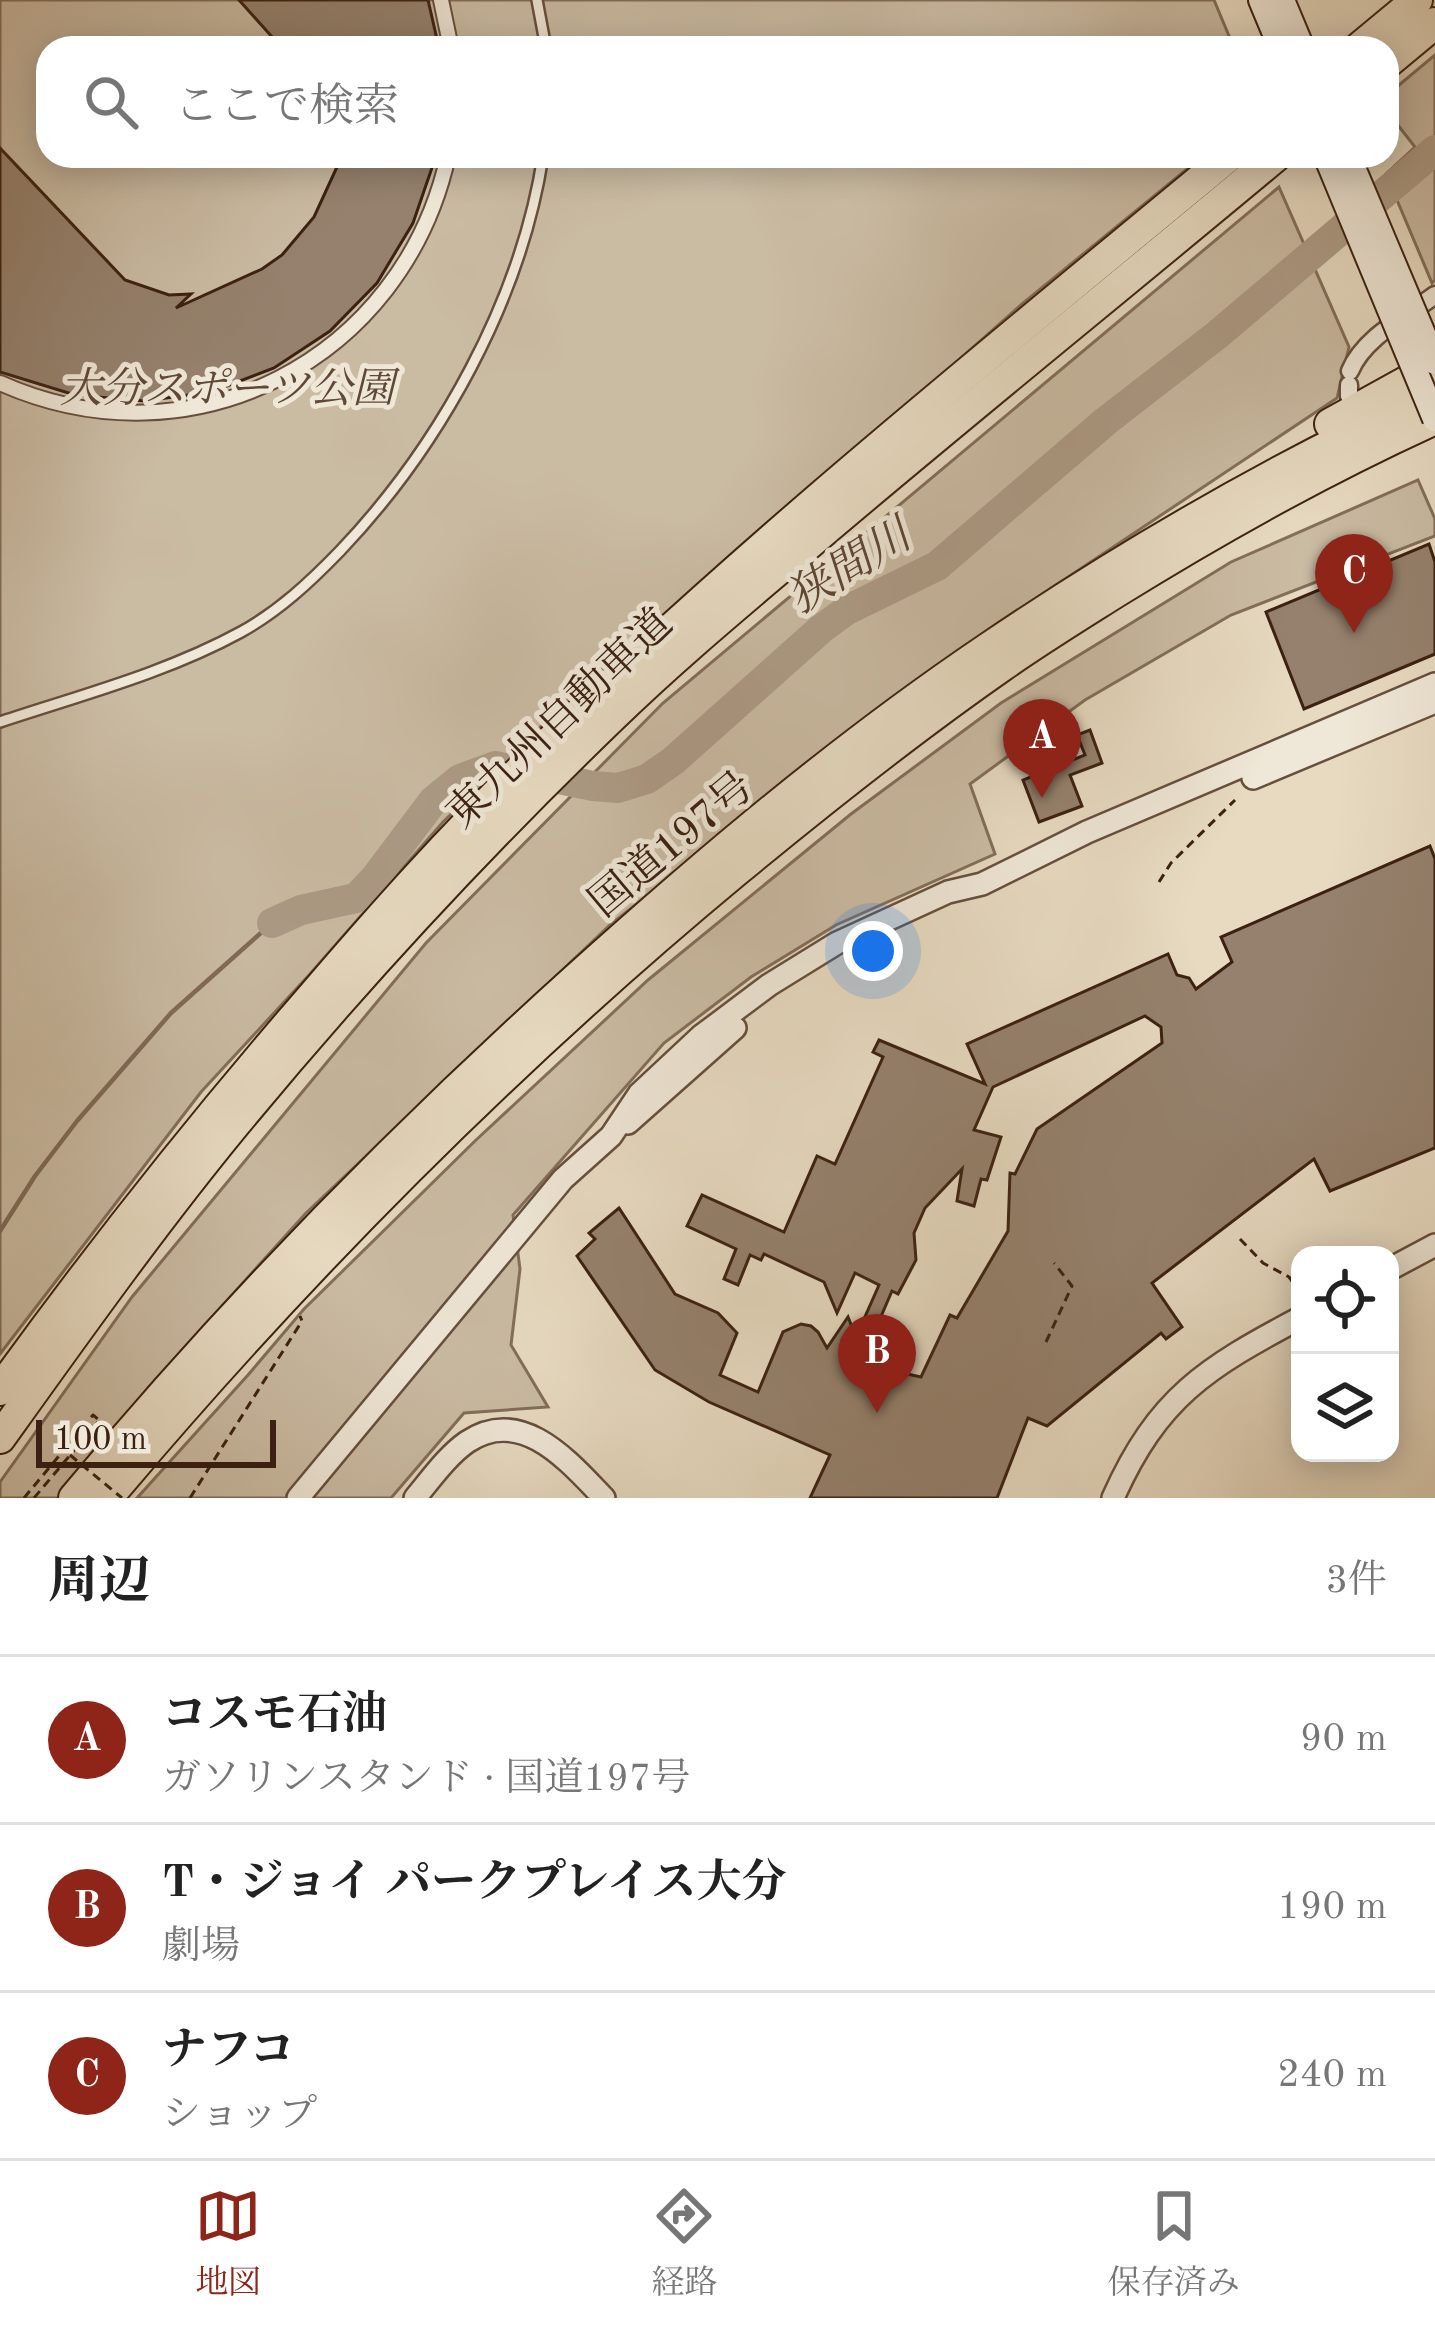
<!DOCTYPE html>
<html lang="ja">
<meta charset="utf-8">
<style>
body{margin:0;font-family:"Old Standard TT","Noto Serif JP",serif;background:#f2f2f2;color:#222}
.controls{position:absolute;right:36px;bottom:36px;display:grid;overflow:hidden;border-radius:24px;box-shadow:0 6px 30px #0003}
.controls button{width:108px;height:108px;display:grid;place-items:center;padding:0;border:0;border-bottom:3px solid #e0e0e0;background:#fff;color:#222;font:60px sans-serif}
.scale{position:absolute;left:36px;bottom:30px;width:240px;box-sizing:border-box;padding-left:12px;border:6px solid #3c2112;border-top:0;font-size:33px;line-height:42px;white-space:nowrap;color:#3c2112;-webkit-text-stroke:9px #efe7d7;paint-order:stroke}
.you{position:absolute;left:873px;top:951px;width:42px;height:42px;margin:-30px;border:9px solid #fff;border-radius:50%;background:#1a73e8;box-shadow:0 0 0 18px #1a73e833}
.badge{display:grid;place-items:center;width:78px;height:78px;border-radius:50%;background:#8f2418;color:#fff;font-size:39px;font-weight:700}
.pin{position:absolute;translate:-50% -99px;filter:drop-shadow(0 3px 6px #0008)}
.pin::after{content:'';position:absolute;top:63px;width:42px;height:36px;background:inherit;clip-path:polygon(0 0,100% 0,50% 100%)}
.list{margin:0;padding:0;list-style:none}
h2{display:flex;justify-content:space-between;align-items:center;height:156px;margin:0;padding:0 48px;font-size:51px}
h2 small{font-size:39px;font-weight:400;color:#767676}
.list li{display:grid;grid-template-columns:78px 1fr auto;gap:36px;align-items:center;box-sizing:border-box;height:168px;padding:0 48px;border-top:3px solid #e0e0e0}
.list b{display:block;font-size:45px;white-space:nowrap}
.list p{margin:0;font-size:39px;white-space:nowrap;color:#767676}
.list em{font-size:39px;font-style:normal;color:#767676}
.icon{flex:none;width:66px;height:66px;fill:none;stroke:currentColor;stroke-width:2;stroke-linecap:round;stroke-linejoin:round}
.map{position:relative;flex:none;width:1435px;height:1498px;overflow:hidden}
.search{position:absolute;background:#fff;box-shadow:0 6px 30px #0003;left:36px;right:36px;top:36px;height:132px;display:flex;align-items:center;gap:30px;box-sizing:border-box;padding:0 42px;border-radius:36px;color:#767676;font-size:45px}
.sheet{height:660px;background:#fff}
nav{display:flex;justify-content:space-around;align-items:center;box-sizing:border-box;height:168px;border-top:3px solid #e0e0e0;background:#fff;font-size:33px;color:#767676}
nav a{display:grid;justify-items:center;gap:6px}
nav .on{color:#8f2418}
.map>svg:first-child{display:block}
</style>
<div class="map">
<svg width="1435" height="1498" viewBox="0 0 1435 1498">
<rect width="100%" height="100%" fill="#e7dac1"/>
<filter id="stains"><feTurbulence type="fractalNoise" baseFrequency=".00167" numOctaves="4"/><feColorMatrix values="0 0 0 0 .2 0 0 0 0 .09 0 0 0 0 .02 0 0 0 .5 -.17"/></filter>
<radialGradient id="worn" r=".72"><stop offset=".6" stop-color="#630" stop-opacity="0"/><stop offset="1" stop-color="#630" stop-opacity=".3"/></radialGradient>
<g fill="#cabba3" stroke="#836e5a" stroke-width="3">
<polygon points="0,0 1214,0 1234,48 48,48 48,156 1203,156 1022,304 820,483 602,667 443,822 310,974 201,1092 0,1354"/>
<polygon points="1435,55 1435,280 1432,283 1386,174 1415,147 1387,111 1387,95"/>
<polygon points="1279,187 1349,347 1337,398 963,647 610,925 306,1213 148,1388 68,1498 0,1498 0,1482 132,1297 426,943 663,703"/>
<polygon points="1418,480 1435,519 1435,536 1231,615 1085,700 970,784 995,854 836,925 751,977 664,1043 513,1215 520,1269 511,1345 548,1407 464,1413 391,1498 137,1498 248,1375 304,1309 476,1140 648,980 851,814 1001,703 1231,562"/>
</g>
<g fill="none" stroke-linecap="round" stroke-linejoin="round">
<polyline stroke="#806a58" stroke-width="4.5" points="0,1231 35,1176 77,1121 171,1013 272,923"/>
<polyline stroke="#ad9b86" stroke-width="30" points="272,923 301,910 356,898 375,878 433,801 460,779 495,766 593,786 618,788 647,779 673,761 821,629 847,610 937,566 1106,421 1217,335 1435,150"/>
</g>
<g fill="#95816d" stroke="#3c2112" stroke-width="3" fill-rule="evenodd">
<polygon points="239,0 428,0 439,48 282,48"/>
<polygon points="0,148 125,280 169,295 191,294 176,308 262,269 282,255 314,217 342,156 436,156 413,223 377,283 330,331 274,368 211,392 144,401 75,395 0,372"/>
<polygon points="1429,544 1435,562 1435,654 1304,709 1266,612"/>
<polygon points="1090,730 1102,763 1070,775 1082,806 1039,822 1023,780 1085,755 1077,735"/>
<path d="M1430,846L1435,859V1148L1330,1191L1314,1159L1152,1283L1182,1327L1166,1339L1161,1333L1047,1426L1028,1418L997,1498H810L830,1455L709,1402L655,1370L577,1256L595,1239L589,1233L619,1208L675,1294L718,1313L737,1333L720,1375L758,1392L783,1332L801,1324L811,1326L818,1332L827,1348L848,1317L856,1337L879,1285L855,1273L837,1313L824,1282L764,1254L761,1260L750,1255L738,1285L724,1279L736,1249L687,1226L702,1195L784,1232L817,1156L835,1164L883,1057L873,1052L879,1040L985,1084L967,1044L1168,954L1177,975L1189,978L1196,989L1232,962L1221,937ZM1145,1016L1161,1027L1162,1043L1037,1129L1015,1174L1010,1173L1008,1231L957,1318L950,1315L921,1377L903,1373H875L883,1356L879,1339L873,1335L892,1291L898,1294L916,1260L914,1233L925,1208L962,1169L957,1201L974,1206L981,1179L987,1180L1001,1137L974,1130L993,1087Z"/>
</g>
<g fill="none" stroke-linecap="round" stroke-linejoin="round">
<defs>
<g id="service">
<polyline points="537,0 546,48"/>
<path d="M0,722C81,695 166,673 241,632C279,611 310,582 340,551C440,446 521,300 543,156"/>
</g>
<g id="pedestrian">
<polyline points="441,0 451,48"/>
<path d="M0,383C192,469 403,360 448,156"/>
</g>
<g id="minor">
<path d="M1350,371C1364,337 1407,316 1435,295"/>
<polyline points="1349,385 1349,396 1356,409"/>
</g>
<g id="tertiary">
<polyline points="1253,778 1435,702"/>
<polyline points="628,1123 735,1028"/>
<polyline points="1390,1269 1435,1245"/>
<polyline points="298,1498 563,1179 611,1136 639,1094 701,1036 769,985 837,943 948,892 982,884 1087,832 1435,684"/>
<path d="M415,1498C431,1479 447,1456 467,1442C522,1405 569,1462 604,1498"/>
<path d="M1113,1498C1158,1397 1206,1368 1300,1318"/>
</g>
<g id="secondary">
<polyline points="1261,0 1281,48"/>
<polyline points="1282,0 1302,48"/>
</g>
<g id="trunk">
<polyline points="1330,424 1435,366"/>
<path d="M74,1498C229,1312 397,1140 577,978C707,861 842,747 987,649C1130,552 1278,467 1435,394"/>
<path d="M107,1498C298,1271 508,1060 736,871C822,800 910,730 1002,666C1039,640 1078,616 1116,592C1219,528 1325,469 1435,419"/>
</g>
<g id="motorway">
<polyline points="1359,48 1417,0"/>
<polyline points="1387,63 1435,23"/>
<path d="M0,1390C99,1253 204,1121 315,993C382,915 450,838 524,767C747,549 989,355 1229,156"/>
<path d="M0,1438C76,1332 152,1225 235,1124C353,981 480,844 613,716C679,652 750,594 819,535C970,407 1124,283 1276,156"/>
</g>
</defs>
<use href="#service" stroke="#674f3e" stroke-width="14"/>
<use href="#pedestrian" stroke="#674f3e" stroke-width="18"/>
<use href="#minor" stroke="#674f3e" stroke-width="21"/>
<use href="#tertiary" stroke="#674f3e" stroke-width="26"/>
<use href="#secondary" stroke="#3c2112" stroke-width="28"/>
<use href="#trunk" stroke="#3c2112" stroke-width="34"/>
<use href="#motorway" stroke="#3c2112" stroke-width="34"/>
<g stroke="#3c2112" stroke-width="3" stroke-dasharray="9 6" stroke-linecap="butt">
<polyline points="1159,882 1171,863 1235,800"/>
<polyline points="1240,1239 1263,1263 1289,1277 1300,1292"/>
<polyline points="1046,1342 1072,1286 1054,1263"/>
<polyline points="24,1498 93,1415 106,1426"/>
<polyline points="34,1498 98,1422"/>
<polyline points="190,1498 302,1321 300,1316"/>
</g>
<use href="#service" stroke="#efe7d7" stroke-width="9"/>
<use href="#pedestrian" stroke="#efe7d7" stroke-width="14"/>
<use href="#minor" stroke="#efe7d7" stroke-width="16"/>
<use href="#tertiary" stroke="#efe7d7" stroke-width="21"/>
<use href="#secondary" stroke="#efe7d7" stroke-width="24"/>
<use href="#trunk" stroke="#e7dac1" stroke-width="30"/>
<use href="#motorway" stroke="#e7dac1" stroke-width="30"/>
<defs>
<g id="secondary-bridge">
<polyline points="1326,156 1435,419"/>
<polyline points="1348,156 1435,362"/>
</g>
</defs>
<use href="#secondary-bridge" stroke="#3c2112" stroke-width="28" stroke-linecap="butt"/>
<polyline stroke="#3c2112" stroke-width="3" stroke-dasharray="9 6" stroke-linecap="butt" points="70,1455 122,1498"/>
<use href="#secondary-bridge" stroke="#efe7d7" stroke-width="24"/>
</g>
<g text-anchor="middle" stroke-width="10" stroke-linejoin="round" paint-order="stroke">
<g font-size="42" font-style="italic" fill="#604836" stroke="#efe7d7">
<text x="227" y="402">大分スポーツ公園</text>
</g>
<g font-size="42" fill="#3c2112" stroke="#efe7d7">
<text transform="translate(558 717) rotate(-44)" y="15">東九州自動車道</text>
<text transform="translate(670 843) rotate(-40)" y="15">国道197号</text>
</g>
<g font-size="45" font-style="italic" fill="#5e4635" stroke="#efe7d7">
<text transform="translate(848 565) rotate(-32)" y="16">狭間川</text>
</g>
</g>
<rect width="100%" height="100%" filter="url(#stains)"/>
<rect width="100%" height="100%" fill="url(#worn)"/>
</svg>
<div class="controls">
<button><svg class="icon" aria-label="locate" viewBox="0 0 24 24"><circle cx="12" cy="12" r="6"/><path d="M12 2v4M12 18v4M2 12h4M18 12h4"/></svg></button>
<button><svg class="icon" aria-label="layers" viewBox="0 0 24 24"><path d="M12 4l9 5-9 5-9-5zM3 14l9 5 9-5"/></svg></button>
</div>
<div class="scale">100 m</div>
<div class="you"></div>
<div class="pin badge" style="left:1042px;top:798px">A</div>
<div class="pin badge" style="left:877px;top:1413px">B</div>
<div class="pin badge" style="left:1354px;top:633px">C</div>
<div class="search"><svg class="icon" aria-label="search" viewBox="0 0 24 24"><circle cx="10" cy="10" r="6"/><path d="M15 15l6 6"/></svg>ここで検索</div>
</div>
<section class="sheet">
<h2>周辺<small>3件</small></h2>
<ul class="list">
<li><span class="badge">A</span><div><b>コスモ石油</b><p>ガソリンスタンド · 国道197号</p></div><em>90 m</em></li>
<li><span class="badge">B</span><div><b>T・ジョイ パークプレイス大分</b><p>劇場</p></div><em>190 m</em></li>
<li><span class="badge">C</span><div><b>ナフコ</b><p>ショップ</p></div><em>240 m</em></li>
</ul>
</section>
<nav>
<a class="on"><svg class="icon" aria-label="map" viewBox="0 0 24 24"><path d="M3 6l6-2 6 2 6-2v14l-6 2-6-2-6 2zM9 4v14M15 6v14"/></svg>地図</a>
<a><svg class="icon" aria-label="directions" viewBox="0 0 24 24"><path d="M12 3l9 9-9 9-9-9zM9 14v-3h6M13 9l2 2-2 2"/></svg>経路</a>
<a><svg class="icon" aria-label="saved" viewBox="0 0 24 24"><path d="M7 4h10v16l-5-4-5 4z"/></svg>保存済み</a>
</nav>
